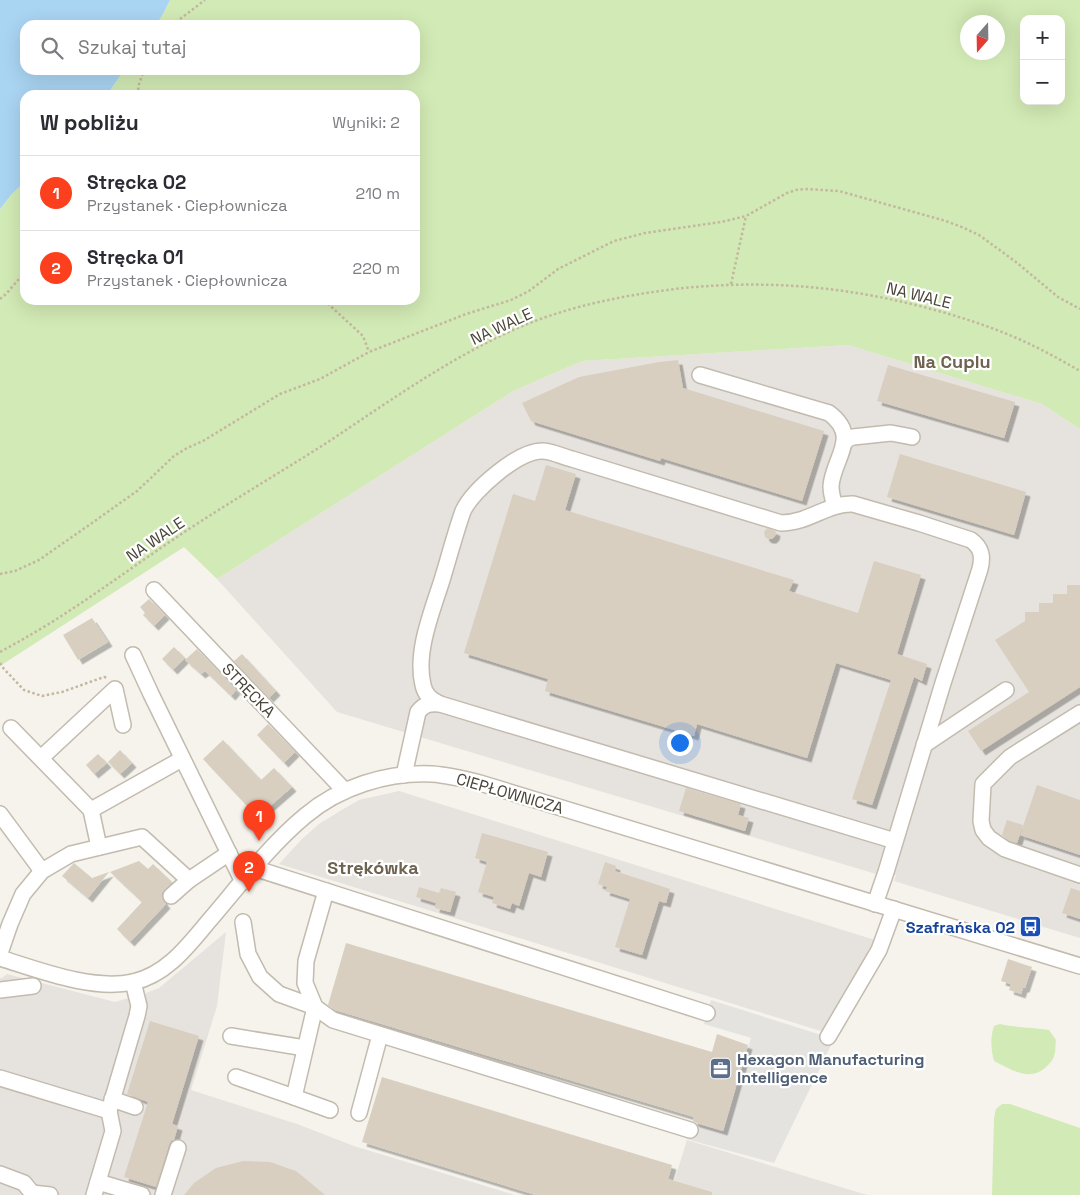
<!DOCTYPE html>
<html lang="pl">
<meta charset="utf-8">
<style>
body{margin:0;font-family:"Space Grotesk",sans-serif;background:#f2f2f3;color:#2b2b33}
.controls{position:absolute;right:15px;top:15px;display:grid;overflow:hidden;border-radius:10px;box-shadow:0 5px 20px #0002}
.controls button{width:45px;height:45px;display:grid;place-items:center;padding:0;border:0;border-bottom:1px solid #e1e1e2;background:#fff;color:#2b2b33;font:25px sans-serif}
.compass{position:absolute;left:960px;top:15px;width:45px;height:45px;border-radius:50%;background:#fff;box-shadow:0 5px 20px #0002;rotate:200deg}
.you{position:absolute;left:679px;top:742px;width:18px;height:18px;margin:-12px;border:4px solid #fff;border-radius:50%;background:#1a73e8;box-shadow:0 0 0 8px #1a73e833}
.badge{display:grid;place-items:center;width:32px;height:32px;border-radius:50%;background:#fc3f1d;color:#fff;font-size:16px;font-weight:700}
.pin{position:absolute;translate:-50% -41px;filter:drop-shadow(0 1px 2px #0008)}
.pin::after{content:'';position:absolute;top:26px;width:18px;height:15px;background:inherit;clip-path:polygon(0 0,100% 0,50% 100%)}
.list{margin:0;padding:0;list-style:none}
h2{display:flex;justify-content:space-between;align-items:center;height:65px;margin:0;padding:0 20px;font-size:21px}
h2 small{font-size:16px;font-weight:400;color:#7c7c81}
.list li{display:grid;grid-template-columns:32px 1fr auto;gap:15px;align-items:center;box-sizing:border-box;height:75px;padding:0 20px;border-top:1px solid #e1e1e2}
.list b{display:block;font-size:19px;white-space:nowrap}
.list p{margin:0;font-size:16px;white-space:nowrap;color:#7c7c81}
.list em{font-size:16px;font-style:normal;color:#7c7c81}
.icon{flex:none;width:28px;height:28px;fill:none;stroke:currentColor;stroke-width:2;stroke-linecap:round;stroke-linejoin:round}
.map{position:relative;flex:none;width:1080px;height:1195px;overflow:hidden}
.search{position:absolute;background:#fff;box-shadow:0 5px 20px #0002;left:20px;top:20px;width:400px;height:55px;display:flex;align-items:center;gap:12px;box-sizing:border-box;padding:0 18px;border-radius:15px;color:#7c7c81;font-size:19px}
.panel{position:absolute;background:#fff;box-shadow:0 5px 20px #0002;left:20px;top:90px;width:400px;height:215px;border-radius:15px}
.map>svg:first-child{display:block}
</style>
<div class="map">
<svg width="1080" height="1195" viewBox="0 0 1080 1195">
<defs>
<filter id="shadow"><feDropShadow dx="4.5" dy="4.5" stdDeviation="0" flood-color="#0004"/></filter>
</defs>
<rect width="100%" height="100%" fill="#f6f3ec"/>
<g fill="#e6e2dd">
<polygon points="848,345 1042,404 1080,429 1080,938 894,881 896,875 886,872 878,870 876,874 337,712 217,579 513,391 582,361"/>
<polygon points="399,791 875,940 824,1032 279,864 302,839 319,824 340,811 359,800"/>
<polygon points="226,932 217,1006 191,1090 297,1124 354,1146 515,1195 0,1195 0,978 2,978 7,974 115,1002 129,998 133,1007 144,1005 146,993 159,988"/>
<polygon points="687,1140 867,1195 670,1195"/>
</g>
<g fill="#d2eab5" fill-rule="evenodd">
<path d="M170,0H1080V429L1042,404L848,345L582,361L513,391L217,579L184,547L0,666V209L11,195L25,181V300H415V95H107L124,70H415V25H156L163,14ZM1024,19H1061V101H1024ZM968,22H998V52H968Z"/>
<path d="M1000,1024C1016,1028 1033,1027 1049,1030L1056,1040C1055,1045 1056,1051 1054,1056C1053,1061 1048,1065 1045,1068C1029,1082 1010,1069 994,1061C991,1049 990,1038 994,1026Z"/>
<polygon points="1002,1104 1010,1104 1080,1128 1080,1195 992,1195 994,1118 996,1109"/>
</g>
<polygon fill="#e5e3e0" points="711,1000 834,1039 774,1163 686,1139 693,1122 724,1130 751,1038 704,1024"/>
<polygon fill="#a9d4f2" points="0,0 170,0 163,14 156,25 25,25 25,70 124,70 107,95 25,95 25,181 11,195 0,209"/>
<g fill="#d8cfc1" filter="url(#shadow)">
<polygon points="678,360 683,388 824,431 802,501 661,458 660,461 531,421 522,403 579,377 659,362"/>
<polygon points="888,365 1015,402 1004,438 877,401"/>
<polygon points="900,454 1026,492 1014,535 887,497"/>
<polygon points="546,465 576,474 565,510 794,580 789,591 858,613 874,561 921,575 897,654 927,664 922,681 914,677 872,805 852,799 891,680 836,663 807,758 697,724 694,736 545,691 548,679 464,653 513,494 535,501"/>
<polygon points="767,528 775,531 776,532 775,536 772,539 768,539 765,537 764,532"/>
<polygon points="1067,585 1080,585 1080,687 981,751 968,731 1029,692 995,640 1025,621 1025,612 1039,612 1039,603 1053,603 1053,594 1067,594"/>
<polygon points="149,599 165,615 154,626 143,615 145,613 140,607"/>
<polygon points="92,618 108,642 78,660 63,635"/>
<polygon points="174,647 185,658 173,670 162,659"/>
<polygon points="197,649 236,690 231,696 205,671 201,674 185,660"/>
<polygon points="242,654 276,691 269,698 234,661"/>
<polygon points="268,724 295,752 284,763 257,735"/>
<polygon points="223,740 261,780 274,768 292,787 261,814 252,803 248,807 203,759"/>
<polygon points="120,750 132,763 120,774 108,762"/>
<polygon points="98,754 107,763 94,774 86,765"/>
<polygon points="1037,785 1080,800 1080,855 1020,835"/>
<polygon points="686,788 741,804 738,815 749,818 745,831 679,811"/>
<polygon points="1007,820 1023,825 1017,843 1009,841 1002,835"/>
<polygon points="482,833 548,852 541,877 529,873 519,906 512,903 510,909 492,903 494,897 478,892 487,862 475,858"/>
<polygon points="139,861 148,869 153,864 172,882 161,894 164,902 166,904 130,942 117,929 142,902 110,872"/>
<polygon points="605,862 616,866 615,871 670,889 666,903 659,901 642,955 615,947 630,899 605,891 607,887 598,884"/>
<polygon points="74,863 92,878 109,872 88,898 62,876"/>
<polygon points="419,887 439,893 441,888 456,892 450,912 435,908 436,903 416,897"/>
<polygon points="1071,888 1080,891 1080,919 1062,913"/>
<polygon points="346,943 712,1052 717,1034 748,1045 723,1131 696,1123 693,1121 694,1117 335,1010 328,1005"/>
<polygon points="1008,959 1032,967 1025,988 1023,988 1021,994 1009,990 1011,984 1001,981"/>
<polygon points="150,1021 199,1036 172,1124 178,1126 174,1140 171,1141 169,1145 156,1187 124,1177 148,1102 127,1094"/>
<polygon points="382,1077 672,1165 668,1179 712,1192 712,1195 536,1195 362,1142"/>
<polygon points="243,1161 270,1162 296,1171 325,1195 184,1195 194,1183 216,1168"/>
</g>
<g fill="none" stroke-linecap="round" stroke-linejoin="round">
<defs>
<g id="minor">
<path d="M700,375L829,413C861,437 833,458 831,486C831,493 833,500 835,506"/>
<polyline points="844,443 848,439 853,437 891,433 912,437"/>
<polyline points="154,590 345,791"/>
<polyline points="133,655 151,694 243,882"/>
<path d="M440,704C431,700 425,695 423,685C415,652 432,612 442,580C449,557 455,534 463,511C473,490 518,451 542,451C552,451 563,457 572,459L781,523C809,523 827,503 853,504L919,523L971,540C982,548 983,557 980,569L943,683L886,872L875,904"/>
<polyline points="1080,713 1010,757 983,784 981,821 983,830 989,838 1005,849 1080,875"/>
<polyline points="11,728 91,810"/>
<polyline points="924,745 1006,690"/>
<polyline points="41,758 115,689 123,725"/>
<path d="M404,775L418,712C424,704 430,703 440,704L895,841"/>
<polyline points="0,814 42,871"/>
<polyline points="99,847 91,810 182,759"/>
<polyline points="254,868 707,1013"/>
<polyline points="326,891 306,961 305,983 315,1007 333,1020 690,1130"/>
<polyline points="171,896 189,880"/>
<polyline points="243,922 248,954 260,977 279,994 315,1007 294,1097 330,1110"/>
<polyline points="0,953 10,924 23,894 42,871 71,854 142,837 189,880 229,853"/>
<path d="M0,958C39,970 92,991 133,982C166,975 188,946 208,922C238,887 270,845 305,816C339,787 387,772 432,774C448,775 464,779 480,783L1080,966"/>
<polyline points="0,990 33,986"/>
<polyline points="231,1036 305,1048"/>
<polyline points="828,1037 879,950 894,909"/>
<polyline points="236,1077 294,1097"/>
<polyline points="0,1078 109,1111"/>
<polyline points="112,1099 135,1107"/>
<polyline points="359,1113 380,1035"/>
<polyline points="0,1174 24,1183 32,1193"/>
<polyline points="98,1182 142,1195"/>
<polyline points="32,1195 32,1193 50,1195"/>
<polyline points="94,1195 113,1131 109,1111 137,1016 139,1006 133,982"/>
<polyline points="163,1195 178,1148"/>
</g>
</defs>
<use href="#minor" stroke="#c2bbae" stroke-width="18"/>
<g stroke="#c4b79f" stroke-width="2.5" stroke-dasharray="2.5 2.5" stroke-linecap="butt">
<polyline points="172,25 205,0"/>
<polyline points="139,95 138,87 144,70"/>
<polyline points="731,284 746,216"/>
<polyline points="0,299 6,294 25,272"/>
<polyline points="324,300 363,336 369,352"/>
<polyline points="0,574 15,571 39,560 92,523 137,491 174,456 187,448 203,441 280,394 320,379 369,352 466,314 511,300 529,291 558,269 614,241 645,233 721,222 746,216 787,193 796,190 805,189 839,191 946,221 964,228 979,235 990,243 1016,262 1058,297 1080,309"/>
<path d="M0,652C16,643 31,635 47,625C94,596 139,562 186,531C233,500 281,472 328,442C388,402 447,360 513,330C565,307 619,296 675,289C762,279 846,286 931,309C961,317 992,327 1021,340C1041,349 1061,360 1080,371"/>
<polyline points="0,663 4,669 24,690 42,696 62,692 104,677 108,678"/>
</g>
<use href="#minor" stroke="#fff" stroke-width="15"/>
</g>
<defs>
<symbol id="bus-square" viewBox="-11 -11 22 22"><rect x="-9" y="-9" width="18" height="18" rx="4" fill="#1a4fb4" stroke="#fff"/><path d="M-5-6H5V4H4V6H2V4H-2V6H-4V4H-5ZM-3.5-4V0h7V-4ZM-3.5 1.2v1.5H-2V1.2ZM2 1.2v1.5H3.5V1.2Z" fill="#fff"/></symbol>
<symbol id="office-square" viewBox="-11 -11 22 22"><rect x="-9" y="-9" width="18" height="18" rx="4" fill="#5c6f8a" stroke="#fff"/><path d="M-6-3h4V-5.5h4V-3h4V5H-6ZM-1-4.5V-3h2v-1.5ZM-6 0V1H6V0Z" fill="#fff"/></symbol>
</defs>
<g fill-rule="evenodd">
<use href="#bus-square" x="1018" y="914" width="25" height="25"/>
<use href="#office-square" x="708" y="1056" width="25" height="25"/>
</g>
<g text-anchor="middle" stroke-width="4.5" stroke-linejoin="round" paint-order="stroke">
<g font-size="16" fill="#4b4439" stroke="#fff">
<text transform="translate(919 295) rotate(14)" y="6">NA WALE</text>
<text transform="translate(501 326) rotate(-25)" y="6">NA WALE</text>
<text transform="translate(155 539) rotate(-34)" y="6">NA WALE</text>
<text transform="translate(249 690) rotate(46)" y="6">STRĘCKA</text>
<text transform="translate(510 793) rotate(16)" y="6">CIEPŁOWNICZA</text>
</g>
<g font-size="16" font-weight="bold" fill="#164399" stroke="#fff" text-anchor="end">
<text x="1015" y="933">Szafrańska 02</text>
</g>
<g font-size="16" font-weight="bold" fill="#4e5e75" stroke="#fff" text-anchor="start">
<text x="737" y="1065">Hexagon Manufacturing<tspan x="737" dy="18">Intelligence</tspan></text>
</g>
<g font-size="18" font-weight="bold" fill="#6e6250" stroke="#fff">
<text x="952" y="368">Na Cuplu</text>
<text x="373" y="874">Strękówka</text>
</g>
</g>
</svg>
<div class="controls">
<button>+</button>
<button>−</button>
</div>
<svg class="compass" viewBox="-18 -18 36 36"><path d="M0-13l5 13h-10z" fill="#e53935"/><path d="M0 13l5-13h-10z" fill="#7c7c81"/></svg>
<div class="you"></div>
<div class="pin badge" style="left:259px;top:841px">1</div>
<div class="pin badge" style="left:249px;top:892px">2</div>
<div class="search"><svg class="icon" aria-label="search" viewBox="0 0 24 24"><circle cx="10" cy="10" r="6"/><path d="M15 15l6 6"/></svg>Szukaj tutaj</div>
<section class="panel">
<h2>W pobliżu<small>Wyniki: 2</small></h2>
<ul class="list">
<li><span class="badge">1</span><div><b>Stręcka 02</b><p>Przystanek · Ciepłownicza</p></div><em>210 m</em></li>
<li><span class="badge">2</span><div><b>Stręcka 01</b><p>Przystanek · Ciepłownicza</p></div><em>220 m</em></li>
</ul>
</section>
</div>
